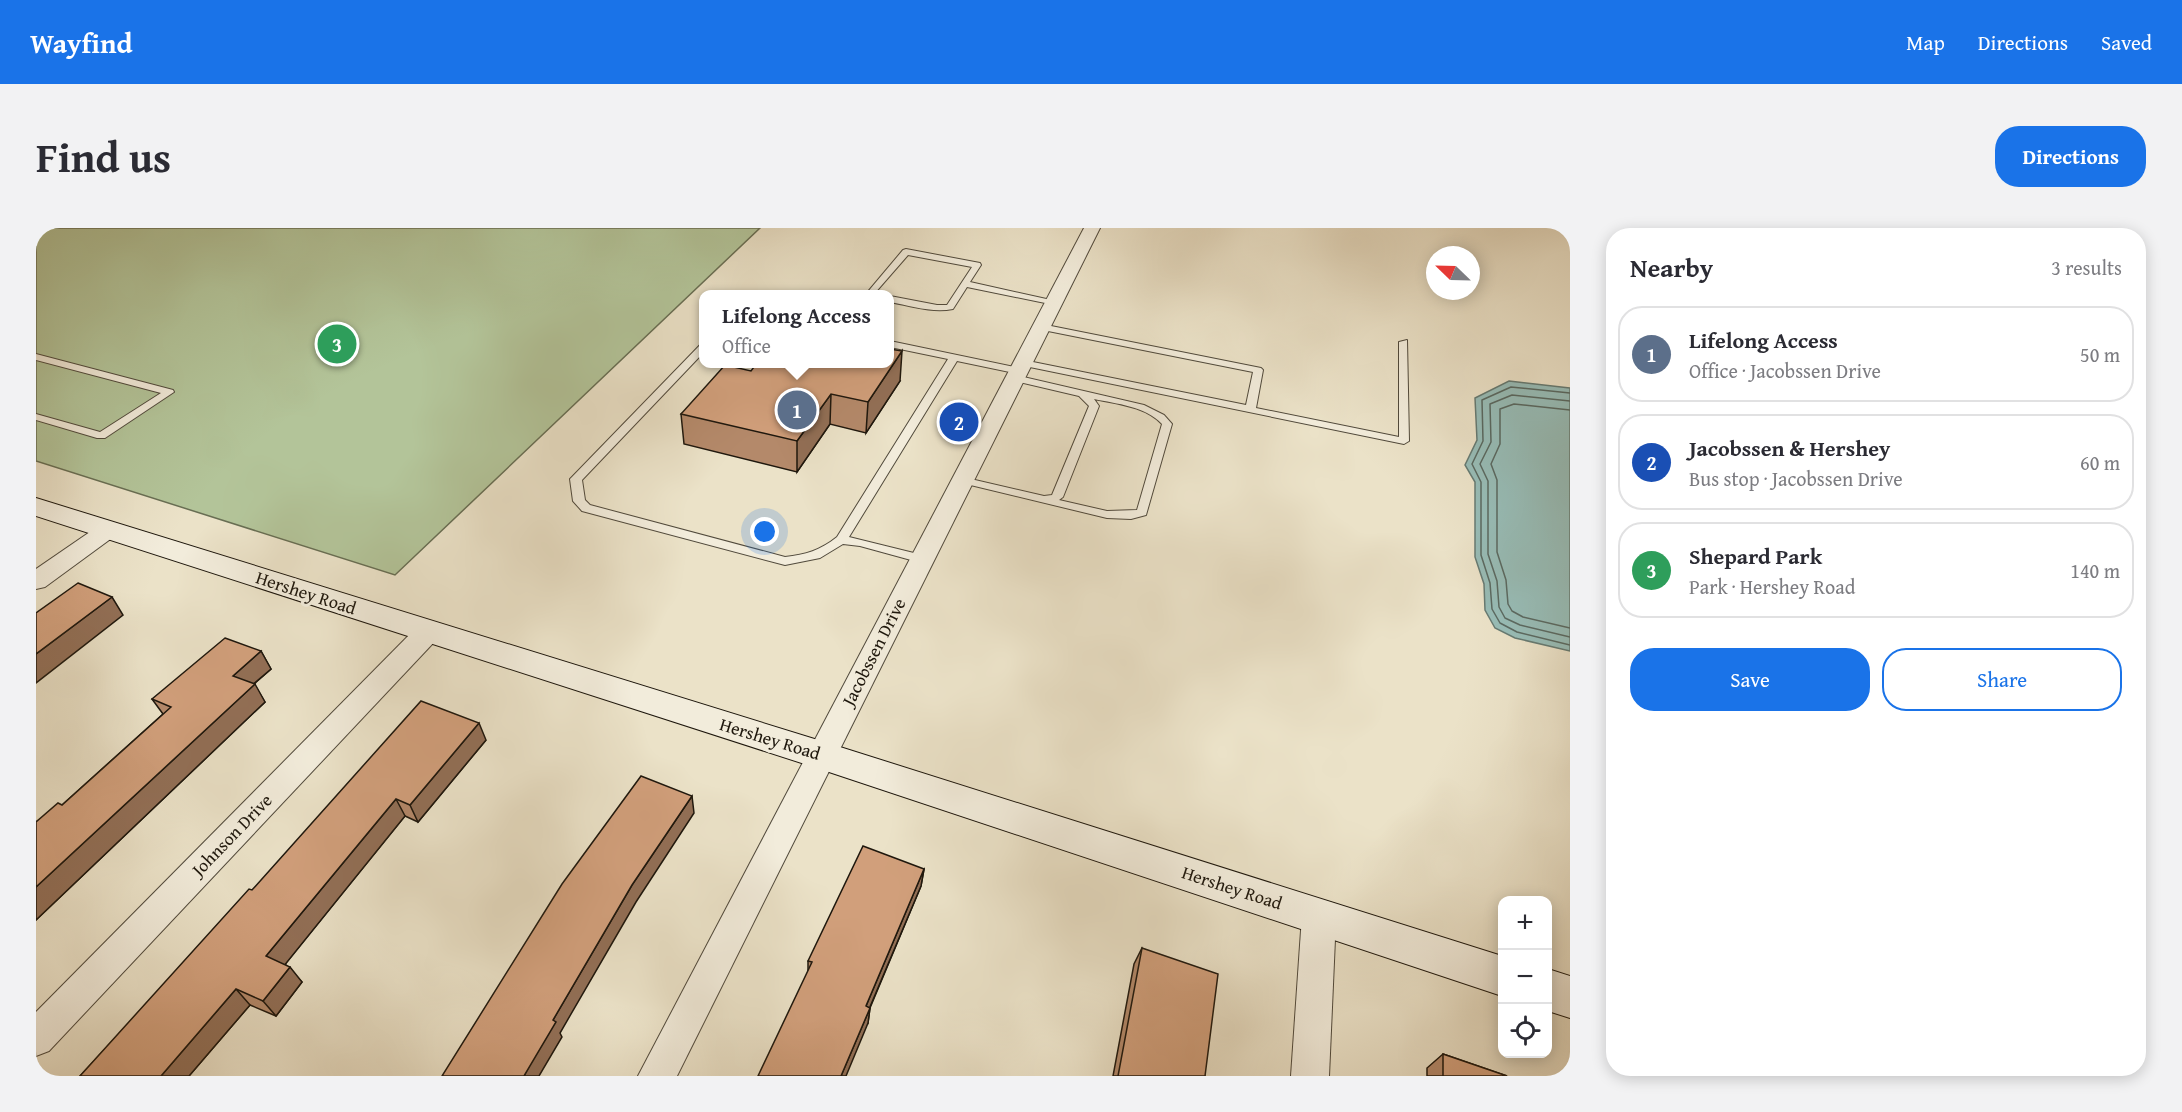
<!DOCTYPE html>
<meta charset="utf-8">
<style>
body{margin:0;font-family:"Gentium Book Plus",serif;background:#f2f2f3;color:#2b2b33}
.controls{position:absolute;right:18px;bottom:18px;display:grid;overflow:hidden;border-radius:12px;box-shadow:0 3px 15px #0003}
.controls button{width:54px;height:54px;display:grid;place-items:center;padding:0;border:0;border-bottom:2px solid #e1e1e2;background:#fff;color:#2b2b33;font:30px sans-serif}
.compass{position:absolute;left:1390px;top:18px;width:54px;height:54px;border-radius:50%;background:#fff;box-shadow:0 3px 15px #0003;rotate:293deg}
.you{position:absolute;left:729px;top:304px;width:21px;height:21px;margin:-15px;border:4px solid #fff;border-radius:50%;background:#1a73e8;box-shadow:0 0 0 9px #1a73e833}
.badge{display:grid;place-items:center;width:39px;height:39px;border-radius:50%;background:#1a73e8;color:#fff;font-size:20px;font-weight:700}
.pin{position:absolute;translate:-50% -50%;border:3px solid #fff;box-shadow:0 2px 6px #0006}
.popup{position:absolute;left:663px;top:62px;width:195px;height:78px;box-sizing:border-box;display:grid;place-content:center;border-radius:12px;background:#fff;filter:drop-shadow(0 2px 4px #0005);font-size:20px;white-space:nowrap;color:#7c7c81}
.popup b{font-size:22px;color:#2b2b33}
.popup::after{content:'';position:absolute;left:50%;top:100%;margin-left:-12px;border:12px solid transparent;border-top-color:#fff}
.list{margin:0;padding:0;list-style:none}
h2{display:flex;justify-content:space-between;align-items:center;height:78px;margin:0;padding:0 24px;font-size:26px}
h2 small{font-size:20px;font-weight:400;color:#7c7c81}
.list li{display:grid;grid-template-columns:39px 1fr auto;gap:18px;align-items:center;box-sizing:border-box;height:96px;margin:0 12px 12px;padding:0 12px;border:2px solid #e1e1e2;border-radius:24px}
.list b{display:block;font-size:22px;white-space:nowrap}
.list p{margin:0;font-size:20px;white-space:nowrap;color:#7c7c81}
.list em{font-size:20px;font-style:normal;color:#7c7c81}
.actions{display:flex;gap:12px;padding:18px 24px}
.actions a{flex:1;padding:14px 0;border:2px solid #1a73e8;border-radius:24px;text-align:center;font-size:21px;color:#1a73e8}
.actions .main{background:#1a73e8;color:#fff}
.icon{flex:none;width:33px;height:33px;fill:none;stroke:currentColor;stroke-width:2;stroke-linecap:round;stroke-linejoin:round}
.map{position:relative;flex:none;width:1534px;height:848px;overflow:hidden;border-radius:24px}
header{display:flex;align-items:center;gap:36px;box-sizing:border-box;height:84px;padding:0 30px;background:#1a73e8;color:#fff}
header strong{font-size:28px}
nav{display:flex;gap:33px;margin-inline-start:auto;font-size:21px}
.intro{display:flex;align-items:center;justify-content:space-between;box-sizing:border-box;height:144px;padding:0 36px}
h1{margin:0;font-size:42px}
.button{padding:15px 27px;border-radius:24px;background:#1a73e8;color:#fff;font-size:21px;font-weight:700}
main{display:flex;gap:36px;padding:0 36px}
aside{flex:1;background:#fff;border-radius:24px;box-shadow:0 3px 15px #0003}
.map>svg:first-child{display:block}
</style>
<header>
<strong>Wayfind</strong>
<nav><a>Map</a><a>Directions</a><a>Saved</a></nav>
</header>
<div class="intro"><h1>Find us</h1><a class="button">Directions</a></div>
<main>
<div class="map">
<svg width="1534" height="848" viewBox="0 0 1534 848">
<rect width="100%" height="100%" fill="#ebe2c8"/>
<filter id="stains"><feTurbulence type="fractalNoise" baseFrequency=".00333" numOctaves="4"/><feColorMatrix values="0 0 0 0 .2 0 0 0 0 .09 0 0 0 0 .02 0 0 0 .5 -.17"/></filter>
<radialGradient id="worn" r=".72"><stop offset=".6" stop-color="#630" stop-opacity="0"/><stop offset="1" stop-color="#630" stop-opacity=".3"/></radialGradient>
<polygon fill="#b3c499" stroke="#686e53" stroke-width="1.5" points="0,0 724,0 359,347 0,233"/>
<polygon fill="#98bdb7" stroke="#677b73" stroke-width="1.5" points="1473,153 1534,160 1534,423 1479,410 1459,400 1449,382 1448,356 1439,329 1439,254 1429,237 1441,212 1439,170"/>
<g fill="none" stroke-linecap="round" stroke-linejoin="round">
<g stroke="#5b6a62" stroke-width="1.5">
<polyline points="1534,165 1475,159 1446,172 1447,213 1436,236 1445,254 1445,327 1454,355 1456,381 1464,395 1481,404 1534,417"/>
<polyline points="1534,173 1476,167 1454,176 1455,214 1444,236 1452,253 1452,326 1461,353 1463,379 1469,390 1484,397 1534,409"/>
<polyline points="1534,182 1478,176 1464,181 1464,216 1455,236 1461,252 1461,324 1470,352 1472,376 1476,383 1487,389 1534,400"/>
</g>
<defs>
<g id="service">
<path d="M870,21L944,35L945,37L934,54L1024,74L1019,77L931,59L917,81C896,85 875,78 854,74V68L901,77H911L936,39L872,27L838,66H830L867,22Z"/>
<polygon points="1005,96 1225,140 1227,142 1220,180 1363,209 1363,114 1371,112 1373,213 1368,216 984,137 984,133 987,132 1210,177 1217,144 1002,101 1000,99"/>
<path d="M854,113L983,140L988,143L983,146L921,133L813,309L890,328L892,331L890,334L886,335L824,318L807,316L784,330L749,337L546,283L537,273L534,251L536,249L665,116L668,115V124L546,252L549,272L554,277L749,329C769,327 785,322 801,309L912,131L854,119Z"/>
<polygon points="0,126 137,162 138,164 69,210 61,210 0,192 0,186 64,204 125,165 0,132"/>
<path d="M979,147L1108,177L1128,187L1136,196L1110,287L1095,291L1071,290L922,254L920,252L926,249L1008,268L1016,267L1053,178L1043,168L975,152L974,150ZM1058,171C1081,176 1109,178 1126,196L1101,282L1071,283L1023,272L1027,269L1063,178Z"/>
</g>
<g id="minor">
<polygon points="1048,0 1064,0 641,848 602,848"/>
<polygon points="72,294 80,297 84,302 80,307 9,359 0,361 0,341 64,297"/>
<polygon points="392,395 401,397 405,404 401,411 13,823 0,828 0,784 383,397"/>
<polygon points="1283,673 1295,677 1300,688 1293,848 1255,848 1266,688 1271,677"/>
</g>
<g id="secondary">
<polygon points="0,270 785,513 1466,728 1466,768 778,539 0,288"/>
<polygon points="1512,741 1534,748 1534,790 1512,783"/>
</g>
</defs>
<use href="#service" stroke="#514a3c" stroke-width="2"/>
<use href="#minor" stroke="#514a3c" stroke-width="2"/>
<use href="#secondary" stroke="#1e170d" stroke-width="2"/>
<use href="#service" fill="#f2ecdb" fill-rule="evenodd"/>
<use href="#minor" fill="#f2ecdb" fill-rule="evenodd"/>
<use href="#secondary" fill="#f2ecdb" fill-rule="evenodd"/>
</g>
<g fill="#b4896a" stroke="#1e170d" stroke-width="1.5">
<polygon points="715,143 864,153 830,205 794,196 761,244 648,216 645,186"/>
<polygon points="225,423 235,441 218,456 229,474 0,692 0,594 26,577 127,486 116,471"/>
<polygon points="450,512 382,594 369,588 249,736 266,754 240,788 214,777 153,848 44,848 216,662"/>
<polygon points="888,641 885,658 834,780 832,795 772,743 772,733"/>
<polygon points="1106,720 1169,848 1077,848 1098,736"/>
<polygon points="1407,826 1471,848 1391,848 1391,840"/>
</g>
<g fill="#926f56" stroke="#1e170d" stroke-width="1.5">
<polygon points="866,123 864,153 830,205 832,174"/>
<polygon points="795,166 794,196 761,244 761,213"/>
<polygon points="76,369 87,387 0,455 0,426"/>
<polygon points="225,423 235,441 207,465 197,448"/>
<polygon points="219,456 229,474 0,692 0,659"/>
<polygon points="443,495 450,512 382,594 374,577"/>
<polygon points="656,568 658,585 600,674 524,805 526,809 503,848 488,848 517,792 596,657"/>
<polygon points="360,571 369,588 243,744 230,728"/>
<polygon points="888,641 885,658 828,793 830,778"/>
<polygon points="254,739 266,754 240,788 227,773"/>
<polygon points="200,761 214,777 153,848 125,848"/>
<polygon points="834,780 832,795 810,848 805,848"/>
</g>
<g fill="#d19f7b" stroke="#1e170d" stroke-width="1.5">
<polygon points="854,121 866,123 832,174 795,166 761,213 645,186 689,137 715,143 721,135 854,135"/>
<polygon points="42,355 76,369 0,426 0,385"/>
<polygon points="189,410 225,423 197,448 219,456 0,659 0,594 22,575 26,577 135,479 116,471"/>
<polygon points="385,473 443,495 374,577 360,571 230,728 254,739 227,773 200,761 125,848 44,848 213,661 216,662"/>
<polygon points="605,548 656,568 596,657 517,792 520,794 488,848 406,848 526,656"/>
<polygon points="827,618 888,641 830,778 834,780 805,848 722,848 776,734 772,733"/>
<polygon points="1106,720 1182,746 1169,848 1082,848"/>
<polygon points="1407,826 1471,848 1407,848"/>
</g>
<g text-anchor="middle" stroke-width="6" stroke-linejoin="round" paint-order="stroke">
<g font-size="18" fill="#1e170d" stroke="#f2ecdb">
<text transform="translate(270 365) rotate(18)" y="6">Hershey Road</text>
<text transform="translate(838 424) rotate(-63)" y="6">Jacobssen Drive</text>
<text transform="translate(734 511) rotate(17)" y="6">Hershey Road</text>
<text transform="translate(196 607) rotate(-46)" y="6">Johnson Drive</text>
<text transform="translate(1196 660) rotate(18)" y="6">Hershey Road</text>
</g>
</g>
<rect width="100%" height="100%" filter="url(#stains)"/>
<rect width="100%" height="100%" fill="url(#worn)"/>
</svg>
<div class="controls">
<button>+</button>
<button>−</button>
<button><svg class="icon" aria-label="locate" viewBox="0 0 24 24"><circle cx="12" cy="12" r="6"/><path d="M12 2v4M12 18v4M2 12h4M18 12h4"/></svg></button>
</div>
<svg class="compass" viewBox="-18 -18 36 36"><path d="M0-13l5 13h-10z" fill="#e53935"/><path d="M0 13l5-13h-10z" fill="#7c7c81"/></svg>
<div class="you"></div>
<div class="pin badge" style="left:761px;top:182px;background:#5c6f8a">1</div>
<div class="popup"><b>Lifelong Access</b>Office</div>
<div class="pin badge" style="left:923px;top:194px;background:#1a4fb4">2</div>
<div class="pin badge" style="left:301px;top:116px;background:#2e9e5b">3</div>
</div>
<aside>
<h2>Nearby<small>3 results</small></h2>
<ul class="list">
<li><span class="badge" style="background:#5c6f8a">1</span><div><b>Lifelong Access</b><p>Office · Jacobssen Drive</p></div><em>50 m</em></li>
<li><span class="badge" style="background:#1a4fb4">2</span><div><b>Jacobssen &amp; Hershey</b><p>Bus stop · Jacobssen Drive</p></div><em>60 m</em></li>
<li><span class="badge" style="background:#2e9e5b">3</span><div><b>Shepard Park</b><p>Park · Hershey Road</p></div><em>140 m</em></li>
</ul>
<div class="actions"><a class="main">Save</a><a>Share</a></div>
</aside>
</main>
